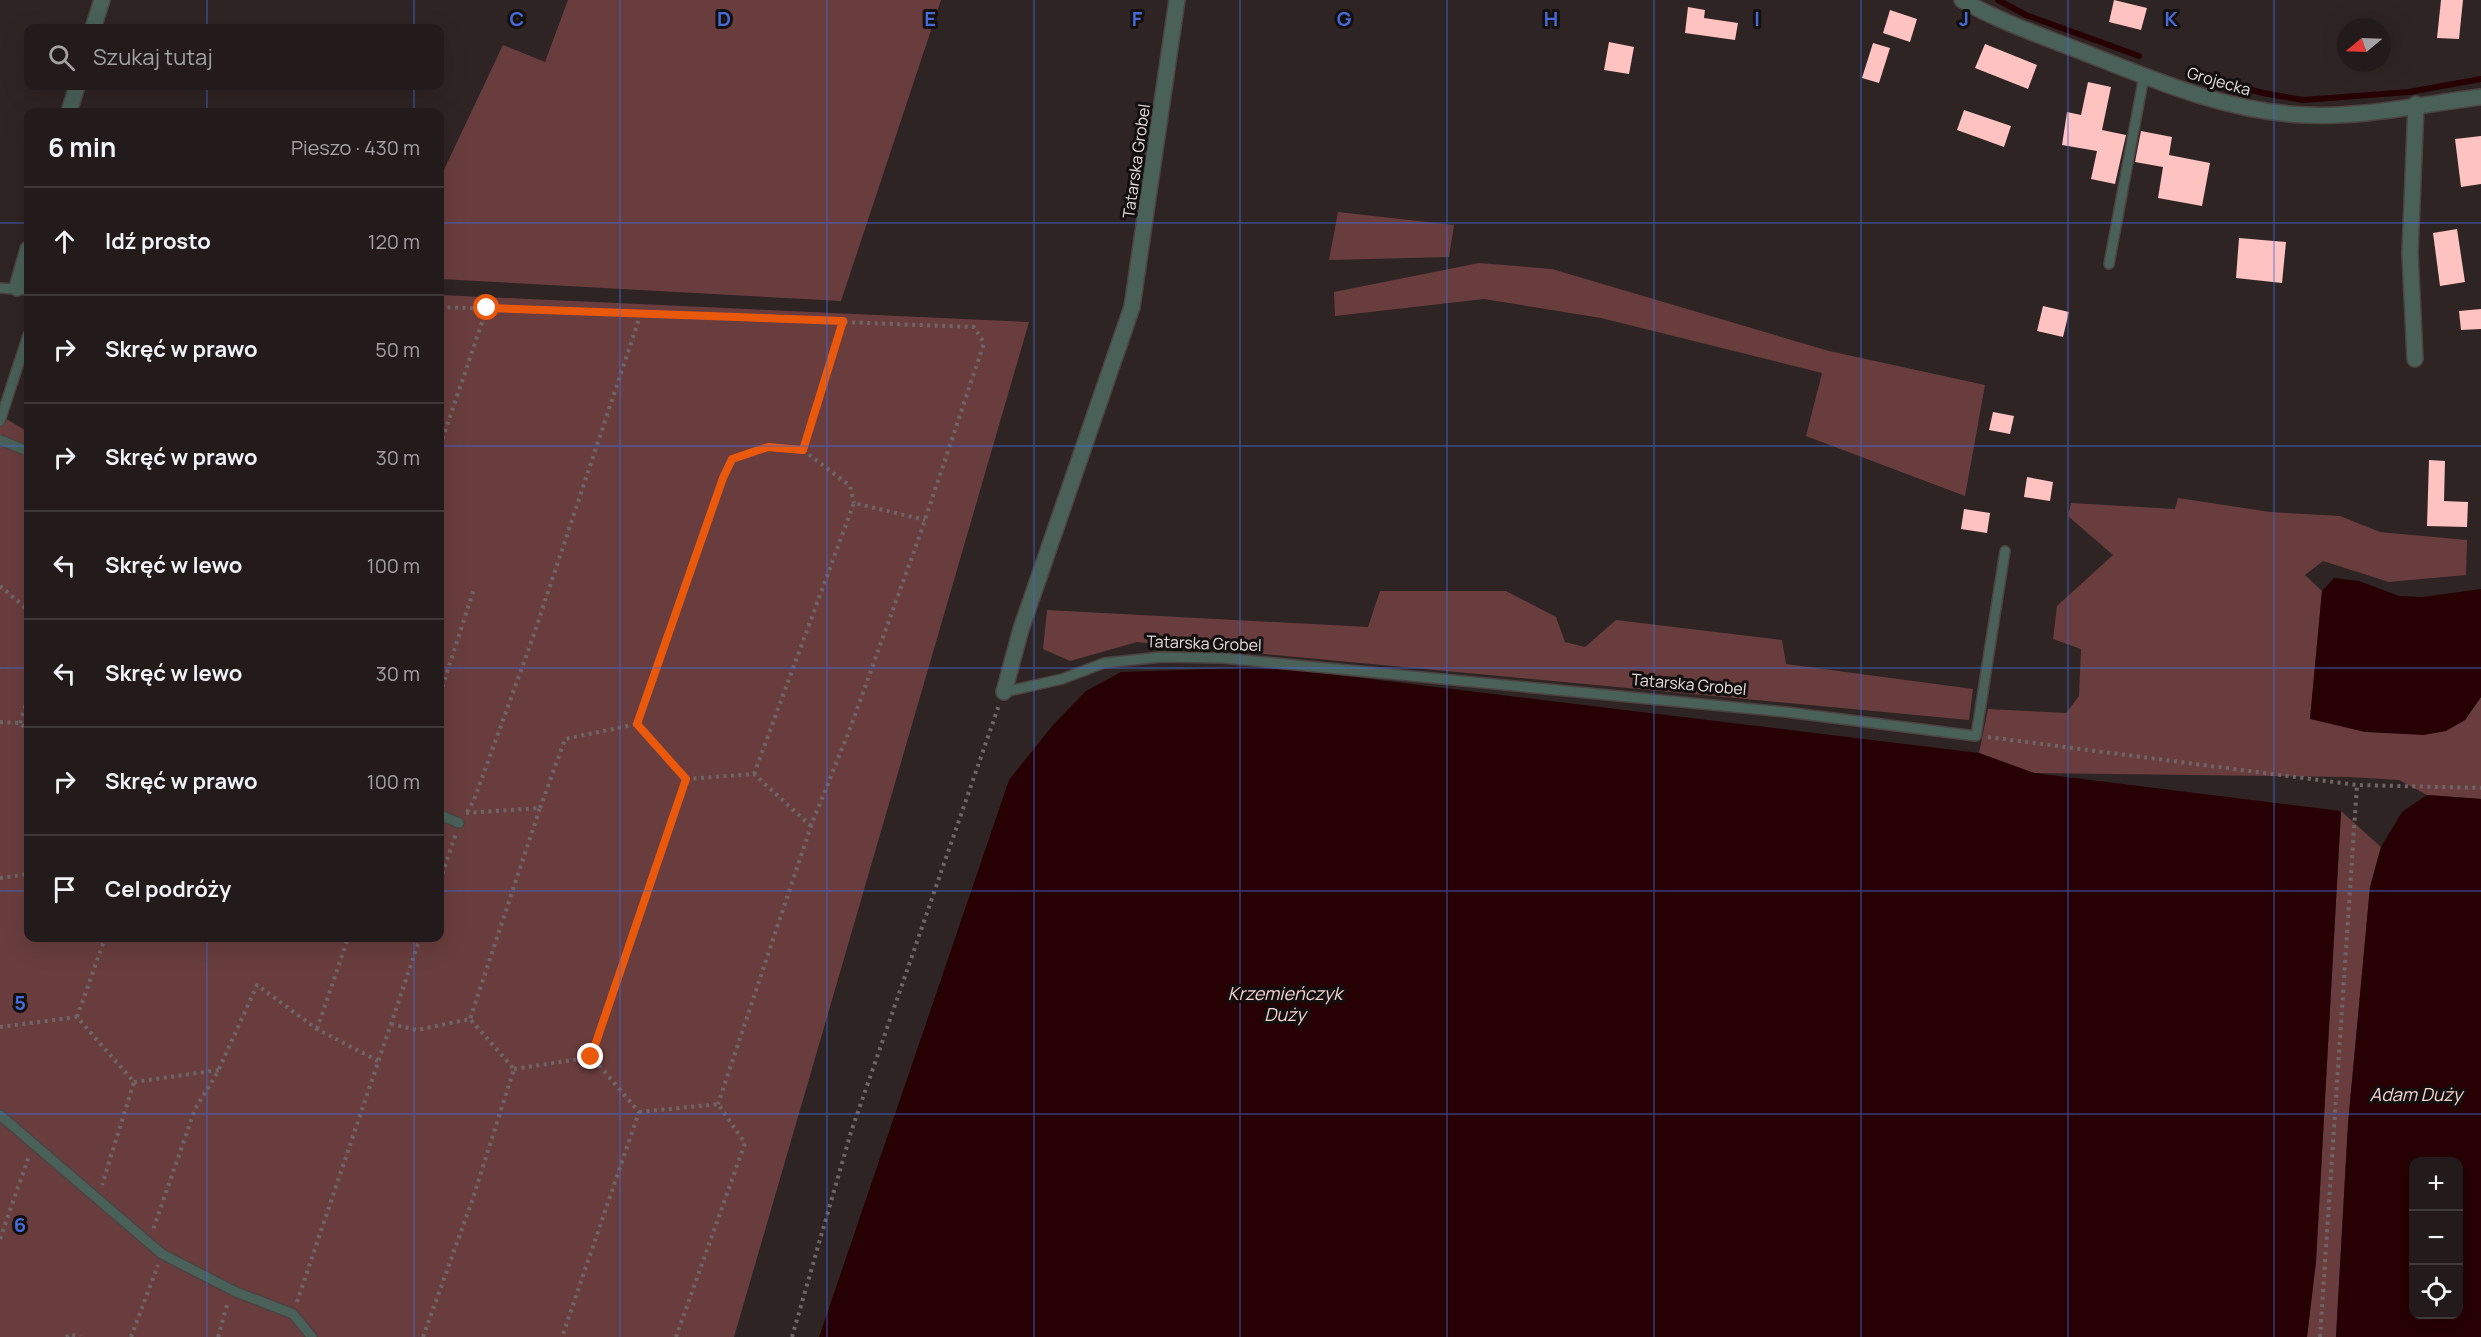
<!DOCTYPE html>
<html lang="pl">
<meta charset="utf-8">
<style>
body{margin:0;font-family:Manrope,sans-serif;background:#2b2424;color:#f1f3f6}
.controls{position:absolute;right:18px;bottom:18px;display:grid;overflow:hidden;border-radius:12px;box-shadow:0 6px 24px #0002}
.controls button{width:54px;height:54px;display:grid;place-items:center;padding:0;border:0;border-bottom:2px solid #40393a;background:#231b1b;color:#f1f3f6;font:30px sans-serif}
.compass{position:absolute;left:2337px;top:18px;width:54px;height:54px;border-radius:50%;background:#231b1b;box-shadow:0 6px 24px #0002;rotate:251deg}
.stop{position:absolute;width:18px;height:18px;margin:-14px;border:4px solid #ea580c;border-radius:50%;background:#fff}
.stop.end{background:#ea580c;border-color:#fff;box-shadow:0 2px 6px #0008}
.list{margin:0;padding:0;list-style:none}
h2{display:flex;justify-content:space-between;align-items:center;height:78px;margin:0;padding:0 24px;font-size:26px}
h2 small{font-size:20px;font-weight:400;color:#a3a1a3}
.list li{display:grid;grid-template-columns:39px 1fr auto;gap:18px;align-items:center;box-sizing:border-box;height:108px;padding:0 24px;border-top:2px solid #40393a}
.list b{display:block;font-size:22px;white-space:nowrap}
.list em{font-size:20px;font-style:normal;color:#a3a1a3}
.icon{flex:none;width:33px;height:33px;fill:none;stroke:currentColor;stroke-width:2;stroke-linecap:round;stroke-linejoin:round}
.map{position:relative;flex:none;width:2481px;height:1337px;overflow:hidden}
.search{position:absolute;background:#231b1b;box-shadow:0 6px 24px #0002;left:24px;top:24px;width:420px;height:66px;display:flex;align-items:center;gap:15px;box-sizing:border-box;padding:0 21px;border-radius:12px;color:#a3a1a3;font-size:22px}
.panel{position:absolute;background:#231b1b;box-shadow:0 6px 24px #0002;left:24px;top:108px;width:420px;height:834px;border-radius:12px}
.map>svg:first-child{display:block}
</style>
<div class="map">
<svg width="2481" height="1337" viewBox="0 0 2481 1337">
<rect width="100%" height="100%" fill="#2f2424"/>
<g fill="#693d3e">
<polygon points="568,0 941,0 841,301 440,279 440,178 503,45 545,62"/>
<polygon points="1338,212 1454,225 1449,257 1329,260"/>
<polygon points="1479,263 1552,269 1829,351 1985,385 1965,496 1806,436 1822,373 1601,318 1484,299 1335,316 1334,292"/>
<polygon points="440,295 1029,322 734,1337 0,1337 0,415 28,432 28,938 440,938"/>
<polygon points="2178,498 2270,512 2340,516 2380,532 2467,540 2466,575 2389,582 2323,561 2305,575 2322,591 2310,719 2465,720 2481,697 2481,799 2427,795 2399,780 2350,777 2034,773 1979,753 1988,709 2066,713 2079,696 2081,649 2053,639 2057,606 2113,555 2068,516 2071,503 2175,509"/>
<polygon points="1380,591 1506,591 1556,617 1565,642 1585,647 1616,620 1782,640 1786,664 1973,689 1969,720 1137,642 1070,661 1043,649 1047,610 1368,627"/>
<polygon points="2341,811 2381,847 2370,887 2348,1124 2336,1337 2307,1337 2316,1261"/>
</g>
<g fill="#270004" fill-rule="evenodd">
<polygon points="2334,578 2359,581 2399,596 2423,597 2481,589 2481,697 2465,720 2446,731 2424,735 2365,732 2310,719 2322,591"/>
<polygon points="1272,667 1979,753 2034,773 2341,811 2316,1261 2307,1337 819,1337 1009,780 1053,725 1086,691 1121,672"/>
<path d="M2427,795L2481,799V1337H2336L2348,1124L2370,887L2381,847L2402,812ZM2414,1162H2458V1314H2414Z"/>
</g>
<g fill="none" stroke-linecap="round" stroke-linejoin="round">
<g stroke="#270004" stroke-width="6">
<polyline points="1998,0 2026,15 2139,56"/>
<polyline points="2195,75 2263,93 2303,100 2409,92 2481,79"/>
</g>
</g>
<g fill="#fec2c1">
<polygon points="2114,0 2147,8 2141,30 2109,22"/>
<polygon points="2441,0 2463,0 2459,39 2437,38"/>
<polygon points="1688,7 1705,10 1704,18 1738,23 1735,40 1685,33"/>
<polygon points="1890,10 1917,19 1910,42 1883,33"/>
<polygon points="1609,42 1634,47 1629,74 1604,70"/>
<polygon points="1873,43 1890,48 1879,83 1862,78"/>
<polygon points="1985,44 2037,65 2028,89 1975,68"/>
<polygon points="2088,82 2111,87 2102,130 2126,135 2115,184 2091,179 2097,151 2062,145 2067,112 2081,115"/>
<polygon points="1964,110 2011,126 2004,147 1957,130"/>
<polygon points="2141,131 2172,137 2169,155 2210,163 2202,206 2158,198 2163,167 2135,162"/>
<polygon points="2481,136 2481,184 2461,187 2455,139"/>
<polygon points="2457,229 2465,282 2440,286 2433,233"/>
<polygon points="2239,238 2286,242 2282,283 2236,278"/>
<polygon points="2043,306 2069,312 2063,337 2037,331"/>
<polygon points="2481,309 2481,329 2461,330 2459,311"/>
<polygon points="1993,412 2014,416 2010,434 1989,430"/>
<polygon points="2429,460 2445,461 2444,501 2468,502 2467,527 2427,526"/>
<polygon points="2027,477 2053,482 2050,501 2024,497"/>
<polygon points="1964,509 1990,513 1987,533 1961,529"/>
</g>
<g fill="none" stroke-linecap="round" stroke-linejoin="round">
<defs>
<g id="service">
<polyline points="2109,264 2144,76"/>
<polyline points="0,288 28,290"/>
<polyline points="0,421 28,335"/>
<polyline points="0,440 28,451"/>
<polyline points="1004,692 1062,679 1104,663 1161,657 1223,658 1786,712 1976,736 2005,551"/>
<polyline points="440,815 459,823"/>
<polyline points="0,1115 162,1254 236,1292 293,1314 312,1337"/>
</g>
<g id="minor">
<polyline points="93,28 102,0"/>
<polyline points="69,112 77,86"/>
<polyline points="17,288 28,249"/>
<polyline points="2415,359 2410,253 2416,104"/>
<polyline points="1004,692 1021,629 1132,307 1177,0"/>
</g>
<path id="tertiary" d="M1962,0C2000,22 2042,36 2083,52C2154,80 2227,112 2305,115C2363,118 2423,104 2481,97"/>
</defs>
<use href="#service" stroke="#4c4242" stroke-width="12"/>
<use href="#minor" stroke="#4c4242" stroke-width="18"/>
<use href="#tertiary" stroke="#4c4242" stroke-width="18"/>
<g stroke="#6f6565" stroke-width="4" stroke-dasharray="3 4.5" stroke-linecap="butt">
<polyline points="440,307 974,327 984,343 922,529 851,726 811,826 718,1104"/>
<polyline points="843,321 803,450 850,486 854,503"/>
<polyline points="440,446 487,308"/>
<polyline points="0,586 28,610"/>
<polyline points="440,694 474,589"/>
<polyline points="0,722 20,723 28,731"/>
<polyline points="20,723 28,697"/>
<polyline points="637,724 723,478 732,459 768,447 803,450"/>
<polyline points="1988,737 2357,785 2481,788"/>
<polyline points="754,774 854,503 925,520"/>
<polyline points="686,779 754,774 811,826"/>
<polyline points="540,808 565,739 637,724 686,779 592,1057"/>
<polyline points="467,812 474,800 532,640 641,313"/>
<polyline points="466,813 540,808 470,1019"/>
<polyline points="0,878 28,874"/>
<polyline points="440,881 456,833"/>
<polyline points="77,1017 105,938"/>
<polyline points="391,1024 417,1030 470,1019 514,1069 472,1201 423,1337"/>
<polyline points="0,1027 77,1017 134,1082 102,1185"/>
<polyline points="317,1029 348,938"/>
<polyline points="219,1069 257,985 317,1029 378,1061"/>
<polyline points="514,1069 592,1057 639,1112 562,1337"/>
<polyline points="134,1082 219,1070 195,1109 153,1230"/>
<polyline points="639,1112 718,1104 745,1143 676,1337"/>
<polyline points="0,1239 29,1156"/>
<polyline points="297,1302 420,938"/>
<polyline points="66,1337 70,1334 80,1337"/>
<polyline points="131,1337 158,1265"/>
<polyline points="218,1337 228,1302"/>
<polyline points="792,1337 851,1132 999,705"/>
<polyline points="2320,1337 2357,785"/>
</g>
<use href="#service" stroke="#496159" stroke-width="9"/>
<use href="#minor" stroke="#496159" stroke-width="15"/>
<use href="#tertiary" stroke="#496159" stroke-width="15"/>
</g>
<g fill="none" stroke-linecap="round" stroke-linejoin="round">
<polyline stroke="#ea580c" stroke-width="8" points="487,308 843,321 803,450 768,447 732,459 723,478 637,724 686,779 591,1057"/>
</g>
<path fill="none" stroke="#456bd9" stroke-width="1.5" stroke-opacity="0.55" d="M207,0V28M414,0V28M620,0V1337M827,0V1337M1034,0V1337M1240,0V1337M1447,0V1337M1654,0V1337M1861,0V1337M2068,0V1337M2274,0V1337M207,86V112M414,86V112M0,223H28M440,223H2481M0,446H28M440,446H2481M0,668H28M440,668H2481M0,891H28M440,891H2481M207,938V1337M414,938V1337M0,1114H2481"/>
<g text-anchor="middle" stroke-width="6" stroke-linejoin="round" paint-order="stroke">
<g font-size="16" fill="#e5dedd" stroke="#140f0f">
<text transform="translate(2219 81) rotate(16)" y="6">Grojecka</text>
<text transform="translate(1136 161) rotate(-82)" y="6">Tatarska Grobel</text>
<text transform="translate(1204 643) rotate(2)" y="6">Tatarska Grobel</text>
<text transform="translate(1689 684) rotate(5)" y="6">Tatarska Grobel</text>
</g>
<g font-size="18" font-style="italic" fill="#f7d4d3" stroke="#140f0f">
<text x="1285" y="1000">Krzemieńczyk<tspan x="1285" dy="21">Duży</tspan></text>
<text x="2416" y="1101">Adam Duży</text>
</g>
</g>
<g font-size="20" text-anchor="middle" font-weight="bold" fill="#456bd9" stroke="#140f0f" stroke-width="6" stroke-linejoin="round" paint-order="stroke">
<text x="517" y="26">C</text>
<text x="724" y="26">D</text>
<text x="930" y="26">E</text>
<text x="1137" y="26">F</text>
<text x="1344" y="26">G</text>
<text x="1551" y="26">H</text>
<text x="1757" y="26">I</text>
<text x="1964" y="26">J</text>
<text x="2171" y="26">K</text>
<text x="20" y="1010">5</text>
<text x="20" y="1232">6</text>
</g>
</svg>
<div class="controls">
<button>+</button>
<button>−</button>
<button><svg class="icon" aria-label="locate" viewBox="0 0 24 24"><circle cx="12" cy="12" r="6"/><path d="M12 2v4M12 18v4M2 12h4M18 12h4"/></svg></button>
</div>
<svg class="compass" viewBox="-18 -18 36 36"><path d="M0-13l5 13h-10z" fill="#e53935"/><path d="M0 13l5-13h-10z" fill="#a3a1a3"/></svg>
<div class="stop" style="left:487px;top:308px"></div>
<div class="stop end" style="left:591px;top:1057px"></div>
<div class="search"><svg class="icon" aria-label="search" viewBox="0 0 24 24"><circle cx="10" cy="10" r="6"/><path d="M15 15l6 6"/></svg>Szukaj tutaj</div>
<section class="panel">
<h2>6 min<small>Pieszo · 430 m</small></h2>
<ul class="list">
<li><svg class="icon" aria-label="ahead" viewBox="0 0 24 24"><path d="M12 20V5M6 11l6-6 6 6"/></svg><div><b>Idź prosto</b></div><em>120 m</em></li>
<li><svg class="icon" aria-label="right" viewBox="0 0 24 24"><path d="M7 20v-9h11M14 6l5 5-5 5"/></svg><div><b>Skręć w prawo</b></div><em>50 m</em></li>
<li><svg class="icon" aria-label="right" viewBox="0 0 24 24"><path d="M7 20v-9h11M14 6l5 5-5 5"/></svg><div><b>Skręć w prawo</b></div><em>30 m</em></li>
<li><svg class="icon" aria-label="left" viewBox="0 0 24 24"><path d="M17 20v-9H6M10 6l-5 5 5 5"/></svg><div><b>Skręć w lewo</b></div><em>100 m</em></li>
<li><svg class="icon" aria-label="left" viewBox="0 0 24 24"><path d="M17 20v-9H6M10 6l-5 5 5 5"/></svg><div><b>Skręć w lewo</b></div><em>30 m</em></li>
<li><svg class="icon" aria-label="right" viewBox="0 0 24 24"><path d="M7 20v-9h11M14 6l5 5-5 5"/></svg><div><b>Skręć w prawo</b></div><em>100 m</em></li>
<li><svg class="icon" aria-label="arrive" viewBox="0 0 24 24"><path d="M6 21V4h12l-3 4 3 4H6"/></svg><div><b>Cel podróży</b></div></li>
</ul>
</section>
</div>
